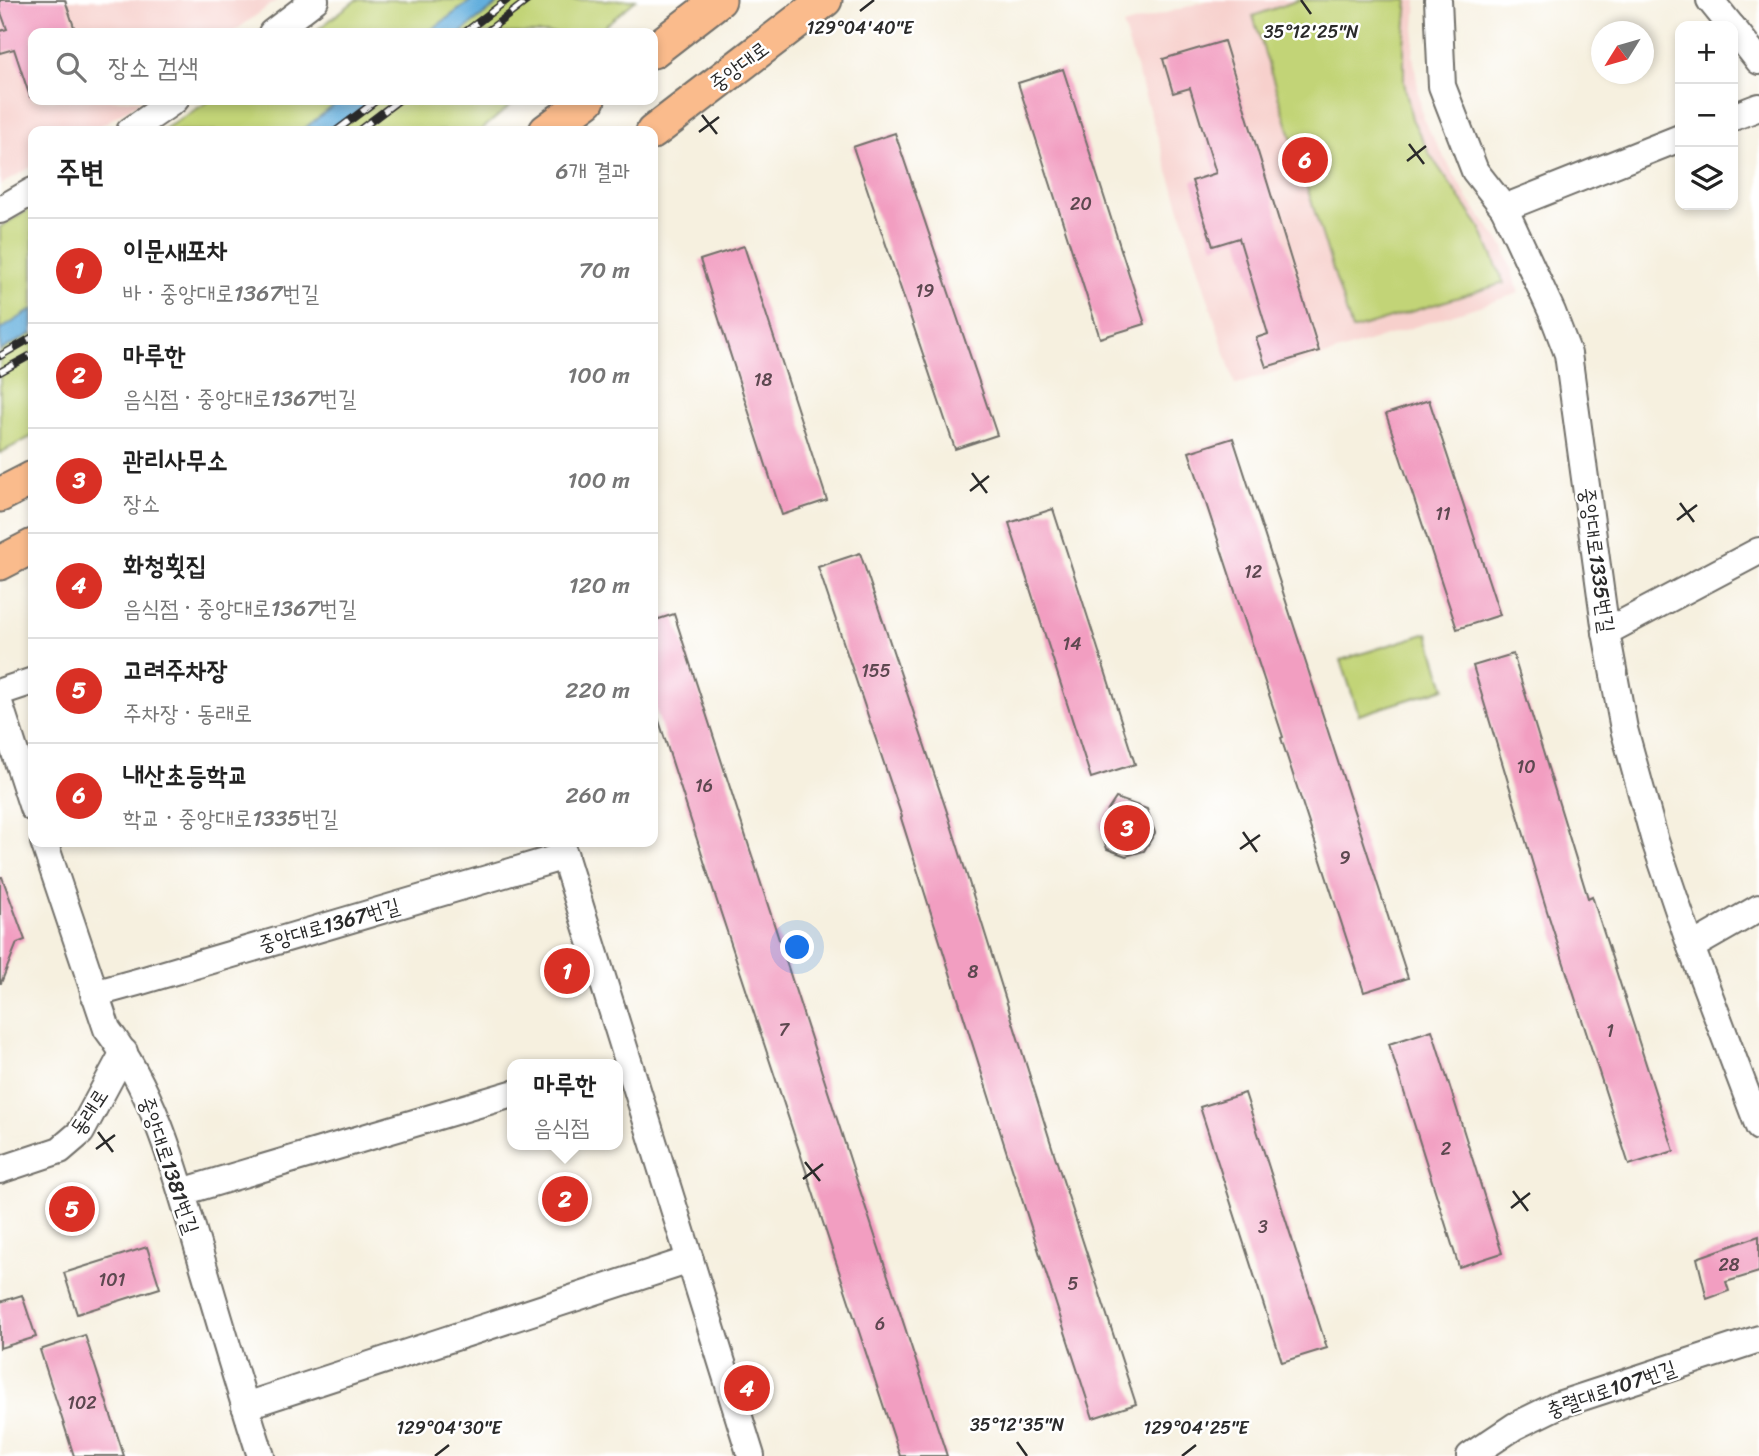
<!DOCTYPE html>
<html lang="ko">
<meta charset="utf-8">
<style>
body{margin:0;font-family:Sriracha,"Poor Story",sans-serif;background:#f2f2f2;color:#222}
.controls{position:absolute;right:21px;top:21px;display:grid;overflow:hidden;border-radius:14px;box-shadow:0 4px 10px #0003}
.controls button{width:63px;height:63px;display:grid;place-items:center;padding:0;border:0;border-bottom:2px solid #e0e0e0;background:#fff;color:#222;font:35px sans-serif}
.compass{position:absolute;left:1591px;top:21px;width:63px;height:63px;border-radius:50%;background:#fff;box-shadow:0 4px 10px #0003;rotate:233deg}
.you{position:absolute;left:798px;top:948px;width:24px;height:24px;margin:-18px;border:5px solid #fff;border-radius:50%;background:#1a73e8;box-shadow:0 0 0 10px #1a73e833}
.badge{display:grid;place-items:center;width:46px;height:46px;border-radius:50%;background:#d93025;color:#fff;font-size:23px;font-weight:700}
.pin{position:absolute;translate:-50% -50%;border:4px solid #fff;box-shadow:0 2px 7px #0006}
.popup{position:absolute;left:507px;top:1059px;width:116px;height:91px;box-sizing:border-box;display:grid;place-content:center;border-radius:14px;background:#fff;filter:drop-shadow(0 2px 5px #0005);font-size:23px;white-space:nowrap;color:#767676}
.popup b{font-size:26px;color:#222}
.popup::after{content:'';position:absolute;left:50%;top:100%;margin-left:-14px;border:14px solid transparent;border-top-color:#fff}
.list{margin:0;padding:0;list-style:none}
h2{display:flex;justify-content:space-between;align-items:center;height:91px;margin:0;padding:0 28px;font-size:30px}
h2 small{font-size:23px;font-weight:400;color:#767676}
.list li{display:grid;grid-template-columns:46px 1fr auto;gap:21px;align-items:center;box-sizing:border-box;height:105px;padding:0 28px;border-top:2px solid #e0e0e0}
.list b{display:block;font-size:26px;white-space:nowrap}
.list p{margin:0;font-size:23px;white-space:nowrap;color:#767676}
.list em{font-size:23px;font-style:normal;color:#767676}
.icon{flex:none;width:38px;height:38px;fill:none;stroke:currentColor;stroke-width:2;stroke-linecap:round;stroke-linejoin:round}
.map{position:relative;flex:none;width:1759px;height:1456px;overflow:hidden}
.search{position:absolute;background:#fff;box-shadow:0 4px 10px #0003;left:28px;top:28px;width:630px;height:77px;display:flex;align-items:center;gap:18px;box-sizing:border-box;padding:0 24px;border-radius:14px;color:#767676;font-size:26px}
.panel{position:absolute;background:#fff;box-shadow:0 4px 10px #0003;left:28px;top:126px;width:630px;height:721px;border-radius:14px}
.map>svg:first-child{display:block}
</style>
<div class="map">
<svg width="1759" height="1456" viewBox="0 0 1759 1456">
<rect width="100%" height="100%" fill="#fff"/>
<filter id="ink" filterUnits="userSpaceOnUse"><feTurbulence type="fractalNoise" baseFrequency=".0143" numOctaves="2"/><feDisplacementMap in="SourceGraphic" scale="14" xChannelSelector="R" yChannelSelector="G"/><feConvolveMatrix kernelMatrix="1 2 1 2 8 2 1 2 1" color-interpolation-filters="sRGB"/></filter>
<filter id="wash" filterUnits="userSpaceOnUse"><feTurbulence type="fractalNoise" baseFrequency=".00686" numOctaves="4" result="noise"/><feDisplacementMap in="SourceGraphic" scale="28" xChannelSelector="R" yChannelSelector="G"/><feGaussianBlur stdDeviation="1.57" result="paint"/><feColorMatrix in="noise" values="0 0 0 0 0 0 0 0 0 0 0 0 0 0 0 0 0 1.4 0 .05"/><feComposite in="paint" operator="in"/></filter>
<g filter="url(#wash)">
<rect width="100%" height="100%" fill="#f6f0df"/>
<g fill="#f7d0cc">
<polygon points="0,0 277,0 232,33 33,33 33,100 143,100 92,131 33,131 33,166 0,185"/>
<polygon points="1209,0 1417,0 1413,56 1423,119 1469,201 1504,247 1519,293 1235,385 1123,26"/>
</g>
<g fill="#c2d477" stroke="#768051" stroke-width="2">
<polygon points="356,0 636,0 596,33 313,33"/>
<polygon points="1299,0 1408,0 1404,44 1404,82 1412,119 1430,155 1480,227 1504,283 1352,330 1253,16"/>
<polygon points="211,100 517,100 480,131 161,131"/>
<polygon points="33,207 33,436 0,453 0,227"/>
<polygon points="1428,633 1445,688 1359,715 1341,660"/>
</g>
<g fill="#64afdd" stroke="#486d84" stroke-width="2">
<polygon points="472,0 503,0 460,33 427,33"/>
<polygon points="341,100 374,100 333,131 301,131"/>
<polygon points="33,309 33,333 0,351 0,330"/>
</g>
<g id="blocks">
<g fill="#f29ec1">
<polygon points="0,0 65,0 76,33 33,33 33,97 30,97 14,49 0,53 0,31 7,29 0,10"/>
<polygon points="1224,41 1319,351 1266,367 1256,338 1268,334 1239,238 1213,246 1192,181 1216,173 1190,88 1173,93 1163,59"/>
<polygon points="1063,69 1145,324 1100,338 1018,83"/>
<polygon points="895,133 997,435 955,449 853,147"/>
<polygon points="744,246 827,500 782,515 700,260"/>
<polygon points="1429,400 1500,615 1457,629 1386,414"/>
<polygon points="1233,438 1408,978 1364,992 1281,738 1283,737 1189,452"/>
<polygon points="1053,509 1135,764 1091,778 1009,523"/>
<polygon points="860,553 947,812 1053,1150 1136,1404 1093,1418 1005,1147 901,818 902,817 818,567"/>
<polygon points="674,614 856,1178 947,1456 900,1456 711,883 653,702 653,621"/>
<polygon points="1513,654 1588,898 1592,896 1674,1151 1629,1165 1547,911 1473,666"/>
<polygon points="1116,798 1147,809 1155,833 1144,851 1126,856 1107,849 1099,824"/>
<polygon points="0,877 2,877 25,940 17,943 1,983 0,983"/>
<polygon points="1432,1030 1502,1253 1459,1267 1389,1044"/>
<polygon points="1245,1093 1327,1348 1282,1362 1200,1107"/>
<polygon points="1759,1236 1759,1272 1726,1282 1729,1291 1707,1299 1697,1258"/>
<polygon points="147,1247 160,1288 77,1314 64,1273"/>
<polygon points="22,1295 36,1337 0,1348 0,1302"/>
<polygon points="85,1335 124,1456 74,1456 40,1350"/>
</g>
</g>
</g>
<g filter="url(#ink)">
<use href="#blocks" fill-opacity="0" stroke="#72706a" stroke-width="2"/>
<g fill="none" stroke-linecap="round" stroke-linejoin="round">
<defs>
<g id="minor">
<polyline points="1438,0 1442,86 1475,171 1504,208 1552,312 1568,354 1606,632 1624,729 1655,841 1691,947 1759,1127"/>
<polyline points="1710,0 1731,26"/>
<polyline points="1733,28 1759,61"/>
<polyline points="272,33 315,0"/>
<polyline points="1733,117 1759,107"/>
<polyline points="130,131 175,100"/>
<polyline points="1504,208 1680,138"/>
<polyline points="0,210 33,191"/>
<polyline points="1606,632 1759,551"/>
<polyline points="0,692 33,681"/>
<polyline points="0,706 33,808"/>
<path d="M44,842L107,1029C156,1094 176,1174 199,1251C219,1319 239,1388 261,1456"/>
<polyline points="560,842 751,1456"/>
<polyline points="1691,947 1759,908"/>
<polyline points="94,994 141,981 565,856"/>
<polyline points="0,1170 60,1150 81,1132 124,1052"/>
<polyline points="182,1192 512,1094"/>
<polyline points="245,1406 690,1260"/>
<polyline points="1470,1456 1515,1426 1558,1405 1759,1339"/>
</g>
<g id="major">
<polyline points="653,51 719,0"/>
<polyline points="546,131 588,100"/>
<polyline points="653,132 825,0"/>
<polyline points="0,495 33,478"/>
<polyline points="0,563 33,546"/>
</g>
</defs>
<use href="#minor" stroke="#72706a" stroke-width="30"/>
<use href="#major" stroke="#72706a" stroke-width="37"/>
<use href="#minor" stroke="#fff" stroke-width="26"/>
<use href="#major" stroke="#fabb8c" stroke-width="33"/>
<defs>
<g id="rail">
<polyline points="464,33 507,0"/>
<polyline points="485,33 528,0"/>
<polyline points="336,131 377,100"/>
<polyline points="358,131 399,100"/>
<polyline points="0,356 33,337"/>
<polyline points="0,372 33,354"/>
</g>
</defs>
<use href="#rail" stroke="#2b2b2b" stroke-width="8"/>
<use href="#rail" stroke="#fff" stroke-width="5" stroke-dasharray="16" stroke-linecap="butt"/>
</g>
</g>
<path fill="none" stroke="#2b2b2b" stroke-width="2.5" d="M1301,0L1311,14M860,11L874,0M702,115L717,134M699,132L719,117M1409,144L1424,164M1407,161L1426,146M972,473L987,493M970,491L989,476M1680,503L1694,522M1677,520L1697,505M1243,832L1257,852M1240,849L1260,835M98,1132L113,1152M96,1149L115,1135M805,1162L820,1181M803,1179L823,1164M1513,1191L1528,1211M1511,1208L1530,1193M1017,1442L1027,1456M435,1456L449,1445M1182,1456L1196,1445"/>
<g text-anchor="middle" stroke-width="5" stroke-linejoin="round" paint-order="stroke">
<g font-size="18" fill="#5d4850">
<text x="1081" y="210">20</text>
<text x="925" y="297">19</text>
<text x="763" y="386">18</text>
<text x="1443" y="520">11</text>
<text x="1253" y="578">12</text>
<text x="1072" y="650">14</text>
<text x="876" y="677">155</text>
<text x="1526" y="773">10</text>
<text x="704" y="792">16</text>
<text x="1345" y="864">9</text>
<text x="973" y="978">8</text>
<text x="784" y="1036">7</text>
<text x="1610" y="1037">1</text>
<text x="1446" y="1155">2</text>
<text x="1263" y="1233">3</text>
<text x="1729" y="1271">28</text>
<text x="112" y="1286">101</text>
<text x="1073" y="1290">5</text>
<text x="880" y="1330">6</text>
<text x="82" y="1409">102</text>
</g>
<g font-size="21" fill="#2b2b2b" stroke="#fff">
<text transform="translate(739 66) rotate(-37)" y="7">중앙대로</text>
<text transform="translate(1597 560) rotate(82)" y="7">중앙대로1335번길</text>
<text transform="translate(329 925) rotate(-16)" y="7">중앙대로1367번길</text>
<text transform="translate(89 1112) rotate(-57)" y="7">동래로</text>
<text transform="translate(169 1165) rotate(71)" y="7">중앙대로1381번길</text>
<text transform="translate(1611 1389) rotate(-19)" y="7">충렬대로107번길</text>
</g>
</g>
<g font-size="18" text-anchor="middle" fill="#2b2b2b" stroke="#fff" stroke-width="5" stroke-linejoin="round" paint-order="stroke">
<text x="860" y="34">129°04'40"E</text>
<text x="1311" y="38">35°12'25"N</text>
<text x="1017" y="1431">35°12'35"N</text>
<text x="449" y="1434">129°04'30"E</text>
<text x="1196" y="1434">129°04'25"E</text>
</g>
</svg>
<div class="controls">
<button>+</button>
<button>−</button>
<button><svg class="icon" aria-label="layers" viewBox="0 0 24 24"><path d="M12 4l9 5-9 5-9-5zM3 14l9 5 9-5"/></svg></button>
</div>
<svg class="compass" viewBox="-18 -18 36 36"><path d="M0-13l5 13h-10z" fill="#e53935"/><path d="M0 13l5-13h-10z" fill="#767676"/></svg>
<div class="you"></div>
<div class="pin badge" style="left:567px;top:971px">1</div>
<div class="pin badge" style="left:565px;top:1199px">2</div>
<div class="popup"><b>마루한</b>음식점</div>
<div class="pin badge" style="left:1127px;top:828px">3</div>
<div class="pin badge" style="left:747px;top:1388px">4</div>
<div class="pin badge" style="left:72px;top:1209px">5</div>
<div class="pin badge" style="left:1305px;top:160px">6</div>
<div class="search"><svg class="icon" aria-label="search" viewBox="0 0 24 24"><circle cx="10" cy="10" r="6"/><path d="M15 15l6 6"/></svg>장소 검색</div>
<section class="panel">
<h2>주변<small>6개 결과</small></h2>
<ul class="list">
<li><span class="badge">1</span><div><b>이문새포차</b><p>바 · 중앙대로1367번길</p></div><em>70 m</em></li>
<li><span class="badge">2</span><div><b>마루한</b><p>음식점 · 중앙대로1367번길</p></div><em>100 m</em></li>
<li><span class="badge">3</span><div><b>관리사무소</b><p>장소</p></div><em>100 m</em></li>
<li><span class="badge">4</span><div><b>화청횟집</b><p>음식점 · 중앙대로1367번길</p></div><em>120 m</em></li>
<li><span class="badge">5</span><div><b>고려주차장</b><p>주차장 · 동래로</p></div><em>220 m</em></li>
<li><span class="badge">6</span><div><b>내산초등학교</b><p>학교 · 중앙대로1335번길</p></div><em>260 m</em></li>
</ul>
</section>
</div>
